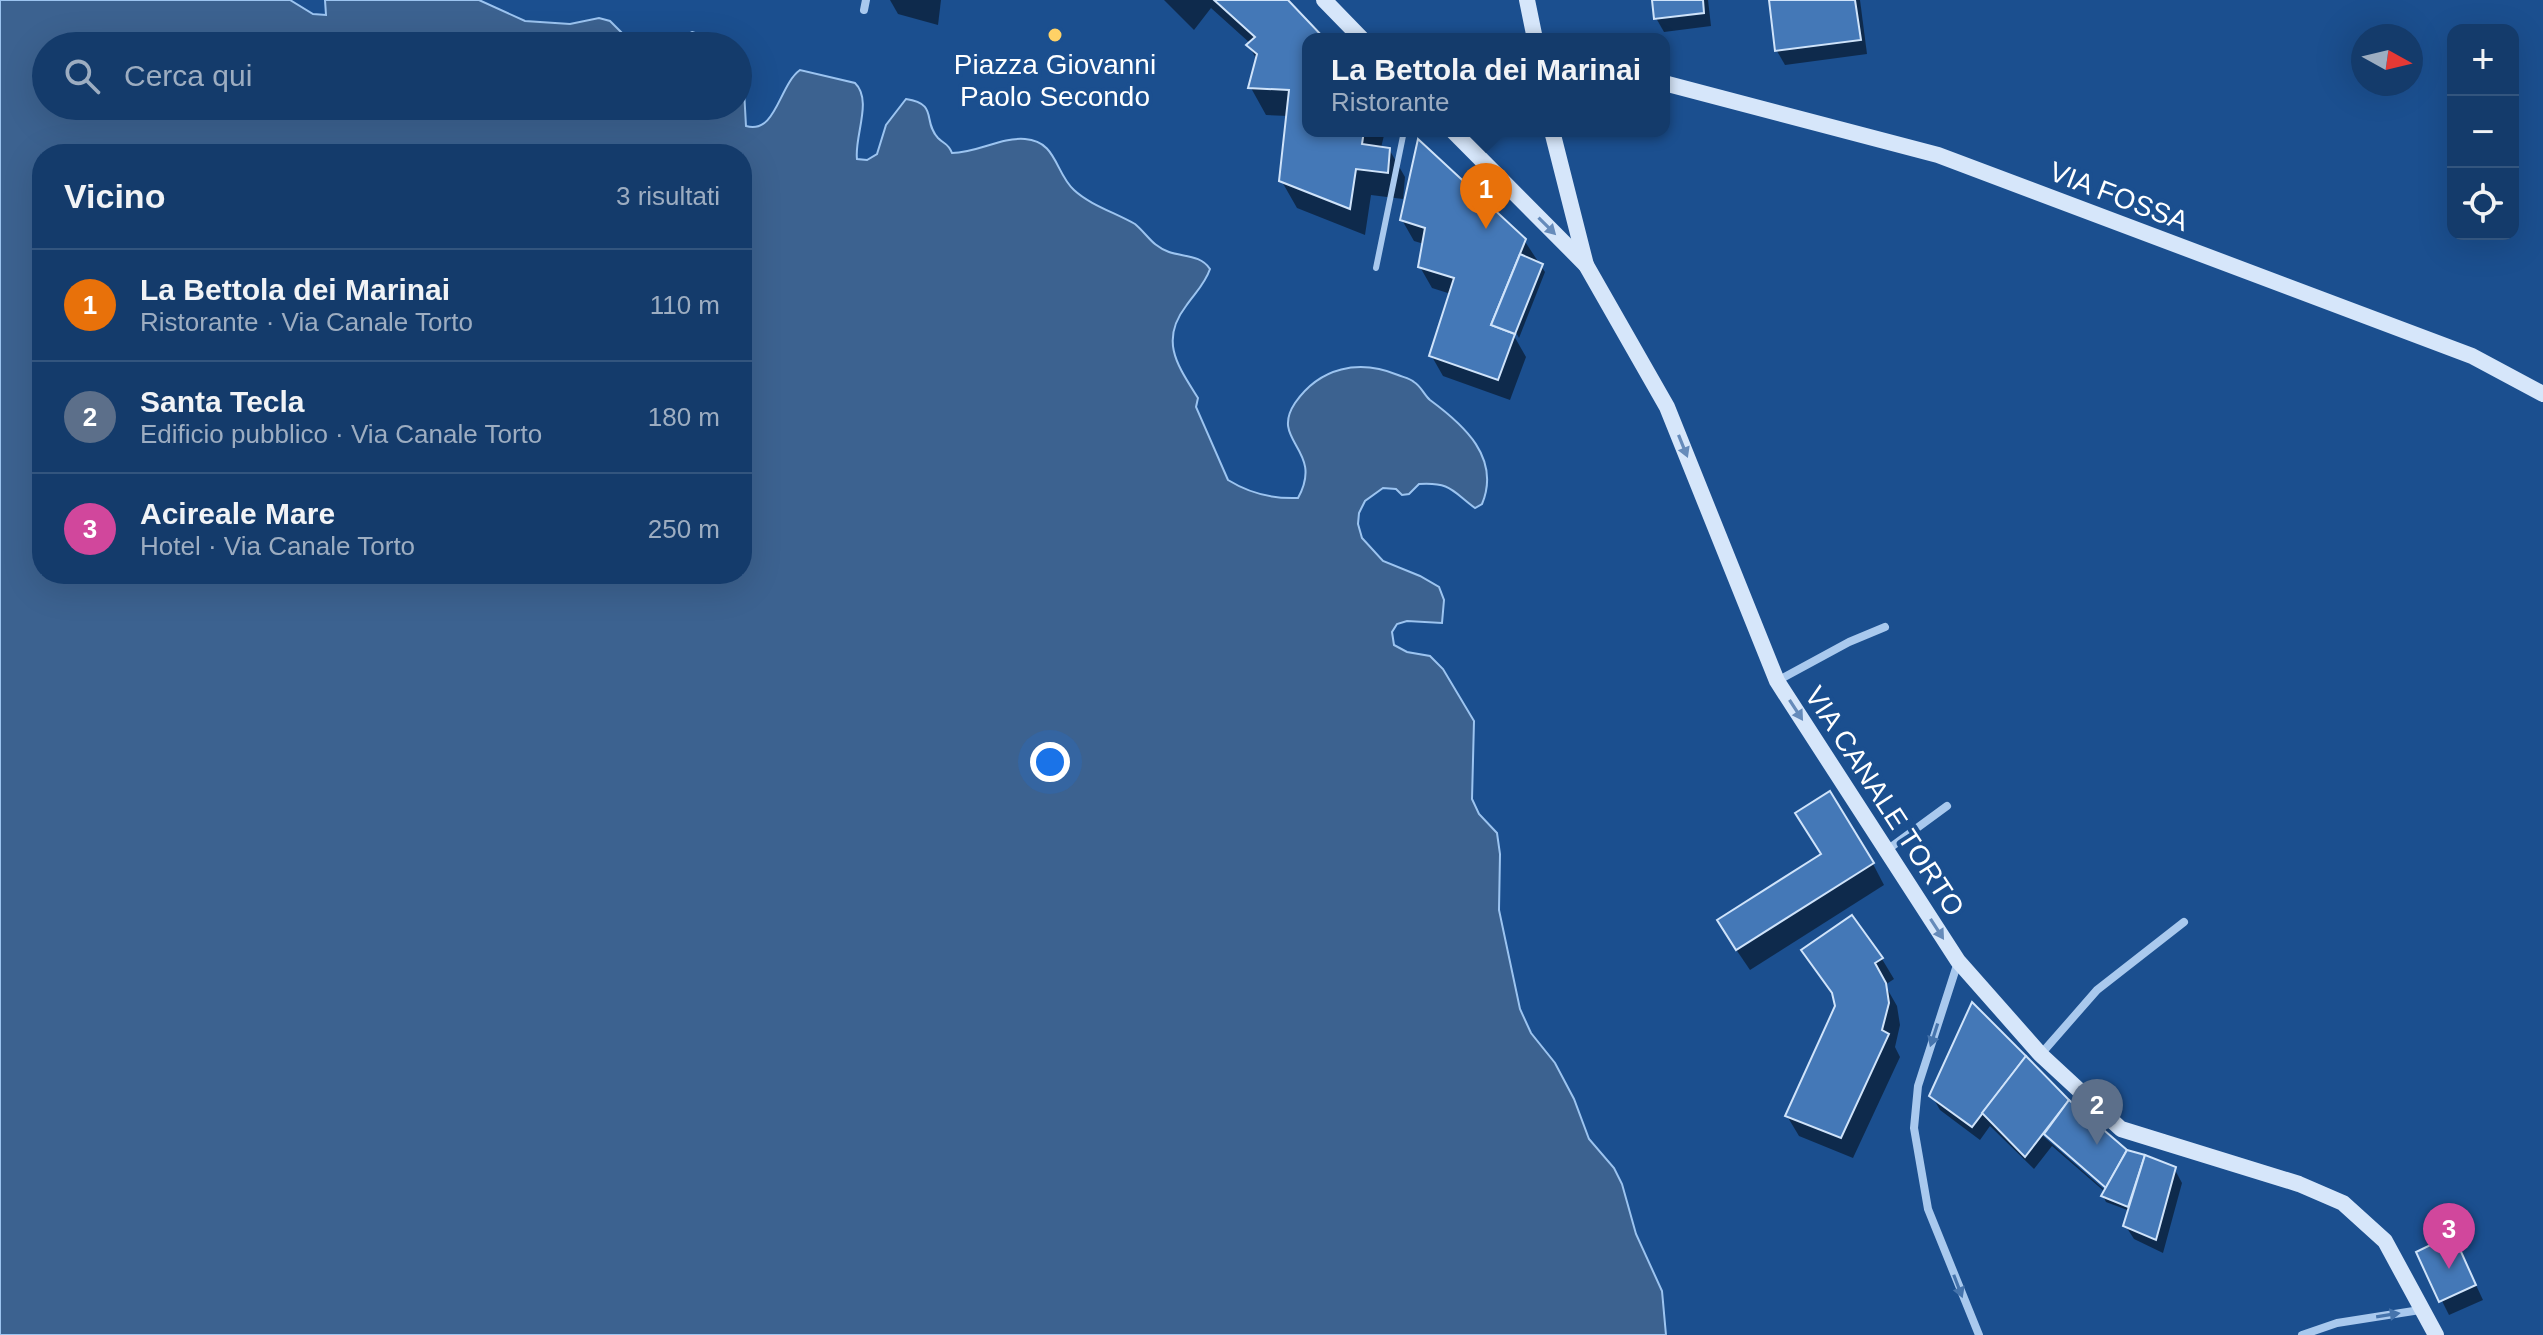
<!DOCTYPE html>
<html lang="it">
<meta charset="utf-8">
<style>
body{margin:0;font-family:Arial,sans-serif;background:#214673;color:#f1f3f6}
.controls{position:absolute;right:24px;top:24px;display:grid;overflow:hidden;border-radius:16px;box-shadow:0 8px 32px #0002}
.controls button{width:72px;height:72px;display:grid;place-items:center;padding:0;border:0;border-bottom:2px solid #33557e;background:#143b6b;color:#f1f3f6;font:40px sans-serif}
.compass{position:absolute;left:2351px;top:24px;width:72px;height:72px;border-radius:50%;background:#143b6b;box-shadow:0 8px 32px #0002;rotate:98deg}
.you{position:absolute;left:1050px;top:762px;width:28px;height:28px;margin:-20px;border:6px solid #fff;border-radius:50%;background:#1a73e8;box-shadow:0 0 0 12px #1a73e833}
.badge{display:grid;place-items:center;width:52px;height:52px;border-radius:50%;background:#ea580c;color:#fff;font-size:26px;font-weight:700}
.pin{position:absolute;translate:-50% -66px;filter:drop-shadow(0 2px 4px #0008)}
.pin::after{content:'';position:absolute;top:42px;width:28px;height:24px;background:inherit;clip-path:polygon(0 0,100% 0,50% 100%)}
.popup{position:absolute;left:1302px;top:33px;width:368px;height:104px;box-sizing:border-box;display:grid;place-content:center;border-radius:16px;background:#143b6b;filter:drop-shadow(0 2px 6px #0005);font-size:26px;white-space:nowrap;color:#9dadc1}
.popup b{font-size:30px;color:#f1f3f6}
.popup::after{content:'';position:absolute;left:50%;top:100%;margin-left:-16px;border:16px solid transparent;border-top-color:#143b6b}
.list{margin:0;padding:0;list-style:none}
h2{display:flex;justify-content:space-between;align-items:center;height:104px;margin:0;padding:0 32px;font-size:34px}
h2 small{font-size:26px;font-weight:400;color:#9dadc1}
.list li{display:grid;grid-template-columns:52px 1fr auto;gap:24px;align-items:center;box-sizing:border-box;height:112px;padding:0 32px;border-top:2px solid #33557e}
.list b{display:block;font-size:30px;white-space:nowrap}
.list p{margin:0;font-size:26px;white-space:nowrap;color:#9dadc1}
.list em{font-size:26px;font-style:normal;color:#9dadc1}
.icon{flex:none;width:44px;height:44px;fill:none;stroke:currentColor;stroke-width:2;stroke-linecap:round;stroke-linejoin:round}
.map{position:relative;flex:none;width:2543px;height:1335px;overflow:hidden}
.search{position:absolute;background:#143b6b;box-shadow:0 8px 32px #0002;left:32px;top:32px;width:720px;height:88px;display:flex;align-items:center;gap:20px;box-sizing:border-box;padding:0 28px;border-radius:44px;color:#9dadc1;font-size:30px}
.panel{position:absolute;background:#143b6b;box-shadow:0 8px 32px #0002;left:32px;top:144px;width:720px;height:440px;border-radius:32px}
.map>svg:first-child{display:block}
</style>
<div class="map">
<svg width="2543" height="1335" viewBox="0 0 2543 1335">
<rect width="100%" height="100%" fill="#1b4f8f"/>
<g fill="#3c6290" stroke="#9cc4f0" stroke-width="2" fill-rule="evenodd">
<path d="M0,0H290L313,14L326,15L325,0H479L525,21L570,24L599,18L610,21L635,46H46V106H738V79L744,90L746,126C776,135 779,85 800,70L855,83C873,100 854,137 857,159L867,160L877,154L886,125L906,99C939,104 922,121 938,138C945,145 948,143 952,153C977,153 1001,137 1025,139C1057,141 1055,173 1074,190C1090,205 1116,213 1135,224C1148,235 1152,246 1169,252C1184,257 1201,255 1210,269C1205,284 1195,293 1186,306C1159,341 1178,366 1198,398L1196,407L1228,480C1249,493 1273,499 1298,498C1325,449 1269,442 1295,403C1320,367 1359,359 1398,375C1402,377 1410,378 1414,382C1421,386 1424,395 1430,400C1464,425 1501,458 1482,504L1475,508C1452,491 1451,482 1419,484L1409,494L1402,495L1396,489L1383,488L1365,501L1359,513L1358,524L1362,538L1383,561L1420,576L1439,587L1444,600L1442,623L1407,621L1397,624L1392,632L1394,645L1407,652L1430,656L1443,669L1474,721L1472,799L1479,814L1497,833L1500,854L1499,910L1520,1009L1531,1033L1555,1063L1574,1099L1589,1139L1614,1168L1622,1184L1636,1234L1662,1291L1666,1335H0ZM42,154H742V574H42Z"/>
<polygon points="692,32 701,35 714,46 665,46"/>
</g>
<g fill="#0007" fill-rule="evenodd">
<polygon points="890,0 941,0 938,25 898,14"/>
<polygon points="1164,0 1285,0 1322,39 1308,39 1308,131 1385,131 1381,148 1389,149 1405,177 1403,199 1371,195 1365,235 1297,208 1281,180 1288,116 1266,115 1251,88 1257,60 1249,46 1251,44 1211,8 1194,30"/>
<polygon points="1654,0 1708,0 1711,26 1664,32 1656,18"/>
<polygon points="1771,0 1860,0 1867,54 1785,65 1777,51"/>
<polygon points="1402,220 1524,240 1541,266 1545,272 1519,338 1512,325 1509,327 1526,357 1510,400 1443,376 1431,355 1451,294 1432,288 1420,267 1424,244 1414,241"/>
<polygon points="1822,855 1873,864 1884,885 1750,970 1731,942"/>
<polygon points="1803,950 1882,959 1894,979 1885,985 1897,1006 1900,1025 1895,1047 1900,1057 1853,1158 1799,1136 1787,1116 1837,1006 1835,998"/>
<path d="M1972,1006L2068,1102L2126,1152L2174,1168L2182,1183L2163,1253L2134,1239L2125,1225L2130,1211L2106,1202L2103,1196L2105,1192L2052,1146L2034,1169L1990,1126L1980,1140L1940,1110L1932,1096ZM2037,1126L2107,1186V1192L2035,1129Z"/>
<polygon points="2460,1251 2483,1300 2449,1315 2418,1253"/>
</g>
<g fill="#4478b7" stroke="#cfe3fa" stroke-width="2">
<polygon points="1214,0 1288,0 1325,39 1308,39 1308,131 1364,131 1362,144 1390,148 1388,173 1356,169 1350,209 1279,181 1289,90 1248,88 1257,54 1246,45 1255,37"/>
<polygon points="1652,0 1703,0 1704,13 1654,19"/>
<polygon points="1769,0 1855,0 1861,40 1775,51"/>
<polygon points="1418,139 1526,239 1491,325 1515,334 1498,380 1429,356 1454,278 1418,267 1425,228 1400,220"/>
<polygon points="1520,254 1543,264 1515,334 1491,325"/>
<polygon points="1830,791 1874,863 1736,950 1717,920 1821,854 1795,813"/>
<polygon points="1852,915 1883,958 1875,963 1886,983 1889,1003 1882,1030 1889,1034 1841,1138 1785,1116 1835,1006 1832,993 1801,950"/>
<polygon points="1972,1002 2026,1056 1972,1127 1929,1096"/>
<polygon points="2026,1056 2069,1100 2025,1157 1982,1113"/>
<polygon points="2069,1100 2127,1150 2106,1188 2044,1134"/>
<polygon points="2127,1150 2145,1155 2128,1207 2101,1196"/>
<polygon points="2145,1155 2176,1167 2156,1240 2123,1226"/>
<polygon points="2453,1234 2476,1285 2439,1302 2416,1252"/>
</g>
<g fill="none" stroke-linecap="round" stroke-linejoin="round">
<polyline stroke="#a9c9ee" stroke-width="6" points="1376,268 1403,136 1407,131"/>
<g stroke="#a9c9ee" stroke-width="8">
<polyline points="864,10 866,0"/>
<polyline points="1777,681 1849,642 1885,627"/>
<polyline points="1887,850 1947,806"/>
<polyline points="1958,962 1918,1086 1914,1128 1928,1209 1979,1335"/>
<polyline points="2041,1054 2097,990 2184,922"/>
<polyline points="2302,1335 2337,1323 2420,1310"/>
</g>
<g stroke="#d6e6fa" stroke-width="16">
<polyline points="1324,0 1362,39"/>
<polyline points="1527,0 1535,39"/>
<polyline points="1664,83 1938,155 2472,356 2543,394"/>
<polyline points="1453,131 1586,265 1667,407 1777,681 1958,961 2041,1055 2121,1129 2299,1184 2343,1203 2385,1241 2436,1335"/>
<polyline points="1552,131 1586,265"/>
</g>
</g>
<defs><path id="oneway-solid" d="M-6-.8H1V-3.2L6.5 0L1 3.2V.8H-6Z" transform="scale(2)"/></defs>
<g fill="#668bba">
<use href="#oneway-solid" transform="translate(1547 226) rotate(45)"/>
<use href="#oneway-solid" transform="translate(1683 446) rotate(68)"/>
<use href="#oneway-solid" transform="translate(1796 710) rotate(57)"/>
<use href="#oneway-solid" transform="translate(1937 929) rotate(57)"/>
</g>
<g fill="#4674ac">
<use href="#oneway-solid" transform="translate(1934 1035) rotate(108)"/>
<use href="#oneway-solid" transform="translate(1958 1286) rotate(69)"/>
<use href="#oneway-solid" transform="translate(2388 1315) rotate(-9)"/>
</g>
<circle fill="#ffd166" stroke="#1b4f8f" stroke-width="3" cx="1055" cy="35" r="8"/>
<g text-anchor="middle" stroke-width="8" stroke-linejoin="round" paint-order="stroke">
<g font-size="28" fill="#fff" stroke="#1b4f8f">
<text x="1055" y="74">Piazza Giovanni<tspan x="1055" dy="32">Paolo Secondo</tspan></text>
</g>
<g font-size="28" fill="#fff" stroke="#1b4f8f">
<text transform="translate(2119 196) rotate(21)" y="10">VIA FOSSA</text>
<text transform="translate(1885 801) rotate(57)" y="10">VIA CANALE TORTO</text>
</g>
</g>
</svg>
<div class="controls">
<button>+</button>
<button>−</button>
<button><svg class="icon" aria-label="locate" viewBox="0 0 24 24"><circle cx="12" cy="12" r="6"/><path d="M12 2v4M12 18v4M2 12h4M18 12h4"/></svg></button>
</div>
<svg class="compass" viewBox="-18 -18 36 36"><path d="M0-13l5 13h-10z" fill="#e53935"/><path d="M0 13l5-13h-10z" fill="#9dadc1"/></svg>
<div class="you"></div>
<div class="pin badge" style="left:1486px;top:229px;background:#e8710a">1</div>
<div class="popup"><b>La Bettola dei Marinai</b>Ristorante</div>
<div class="pin badge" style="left:2097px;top:1145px;background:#5c6f8a">2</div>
<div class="pin badge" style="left:2449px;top:1269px;background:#d1479c">3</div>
<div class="search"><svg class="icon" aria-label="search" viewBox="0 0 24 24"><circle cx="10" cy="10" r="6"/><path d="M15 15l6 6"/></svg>Cerca qui</div>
<section class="panel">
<h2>Vicino<small>3 risultati</small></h2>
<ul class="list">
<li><span class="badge" style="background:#e8710a">1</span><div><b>La Bettola dei Marinai</b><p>Ristorante · Via Canale Torto</p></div><em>110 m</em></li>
<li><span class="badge" style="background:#5c6f8a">2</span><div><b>Santa Tecla</b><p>Edificio pubblico · Via Canale Torto</p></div><em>180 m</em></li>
<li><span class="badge" style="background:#d1479c">3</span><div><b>Acireale Mare</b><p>Hotel · Via Canale Torto</p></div><em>250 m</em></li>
</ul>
</section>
</div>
